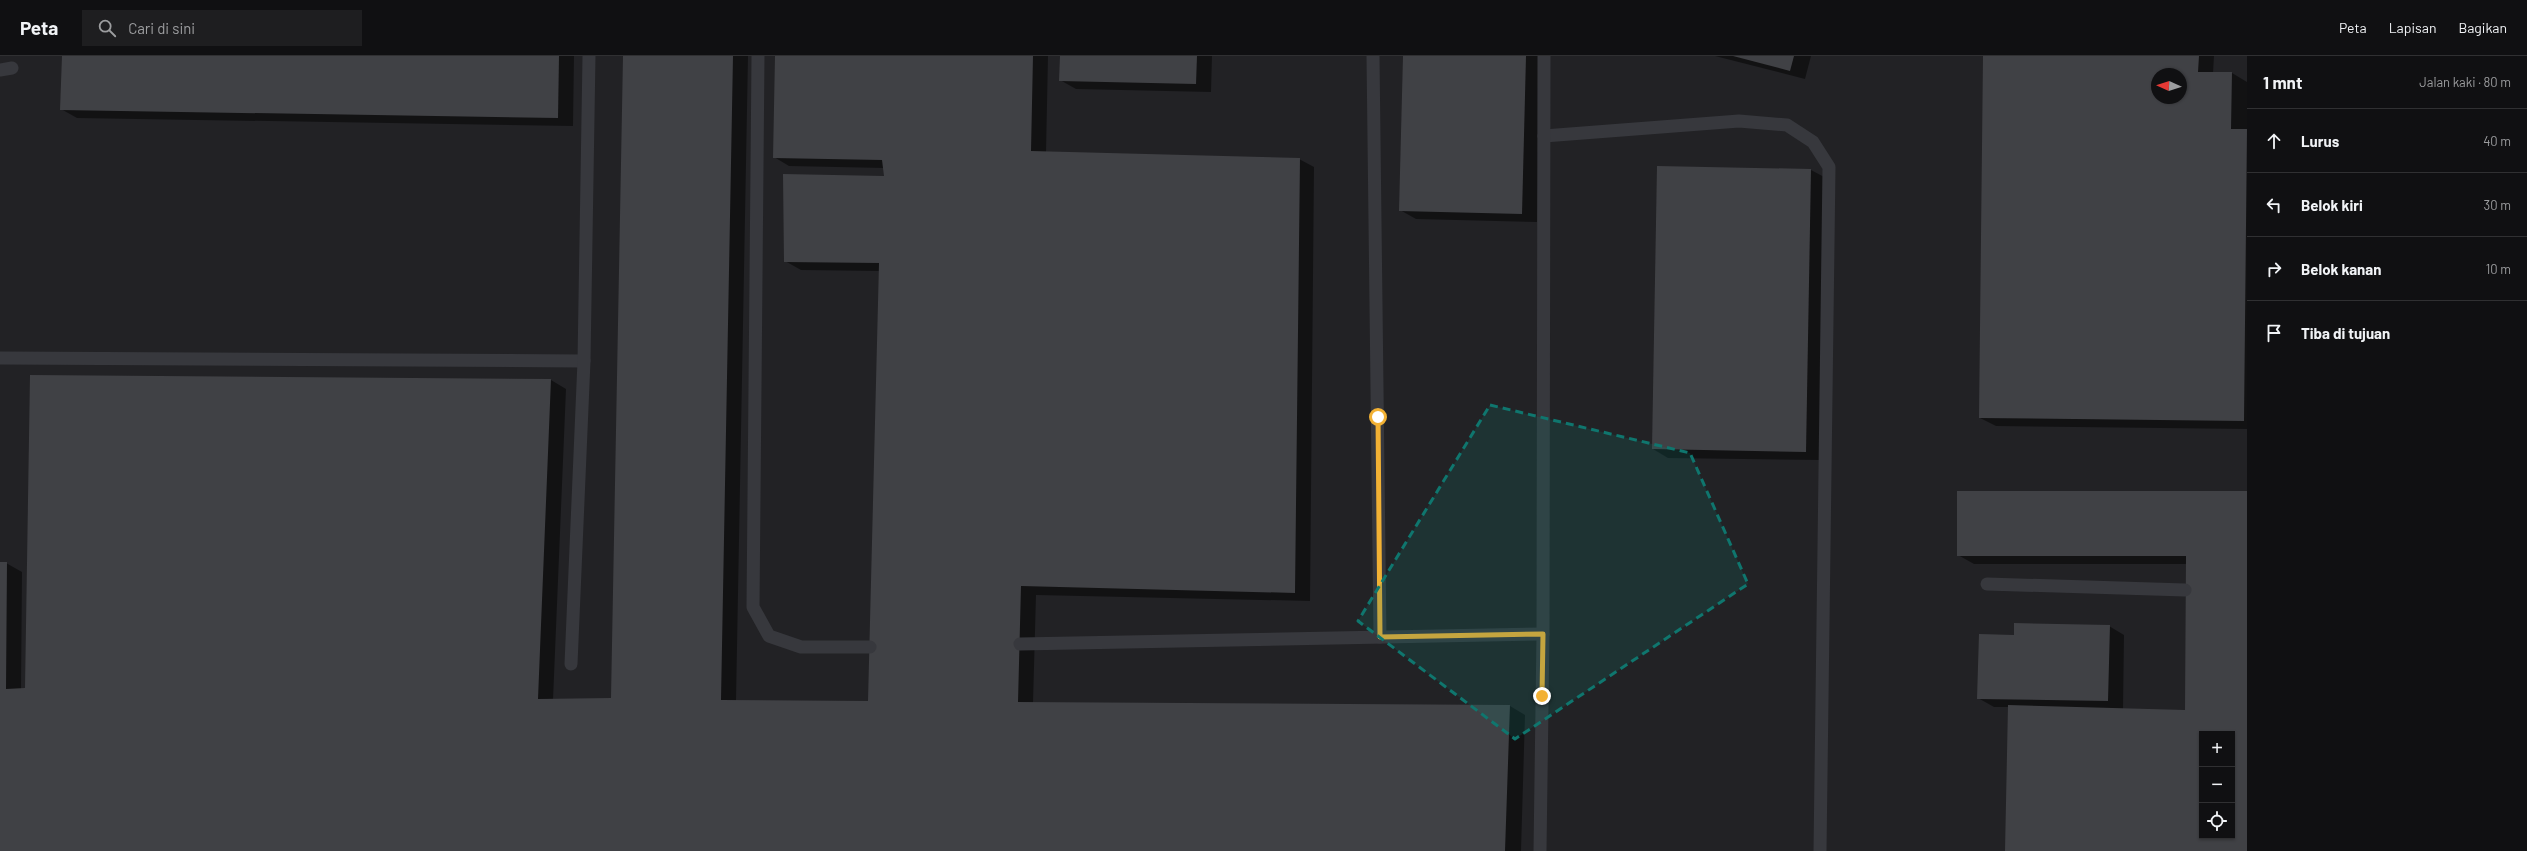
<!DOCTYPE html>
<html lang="id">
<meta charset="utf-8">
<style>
body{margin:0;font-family:Barlow,sans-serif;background:#1e1e20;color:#f1f3f6}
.controls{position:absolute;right:12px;bottom:12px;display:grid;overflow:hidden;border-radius:0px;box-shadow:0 1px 3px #0004}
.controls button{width:36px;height:36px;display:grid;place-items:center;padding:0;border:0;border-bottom:1px solid #303032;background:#101012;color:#f1f3f6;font:20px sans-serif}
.compass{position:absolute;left:2151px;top:12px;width:36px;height:36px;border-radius:50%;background:#101012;box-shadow:0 1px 3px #0004;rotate:273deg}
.stop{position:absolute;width:12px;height:12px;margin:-9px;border:3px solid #f2b134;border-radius:50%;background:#fff}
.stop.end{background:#f2b134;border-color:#fff;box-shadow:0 1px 4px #0008}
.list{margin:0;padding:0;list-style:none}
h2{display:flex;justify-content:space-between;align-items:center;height:52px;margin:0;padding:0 16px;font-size:17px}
h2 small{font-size:13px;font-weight:400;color:#9c9d9f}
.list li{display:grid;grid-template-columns:26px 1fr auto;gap:12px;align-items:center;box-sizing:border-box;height:64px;padding:0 16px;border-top:1px solid #303032}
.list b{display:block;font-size:15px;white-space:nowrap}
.list em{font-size:13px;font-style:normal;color:#9c9d9f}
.icon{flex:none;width:22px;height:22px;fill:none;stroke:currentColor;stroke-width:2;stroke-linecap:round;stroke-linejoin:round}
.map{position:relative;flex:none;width:2247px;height:795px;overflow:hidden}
header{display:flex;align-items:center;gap:24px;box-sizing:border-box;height:56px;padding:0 20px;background:#101012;border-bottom:1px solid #303032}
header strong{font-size:19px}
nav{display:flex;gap:22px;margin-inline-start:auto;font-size:14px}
.search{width:280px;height:36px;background:#1e1e20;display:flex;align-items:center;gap:10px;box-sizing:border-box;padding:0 14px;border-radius:0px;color:#9c9d9f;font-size:15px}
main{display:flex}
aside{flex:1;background:#101012}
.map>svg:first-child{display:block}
</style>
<header>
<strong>Peta</strong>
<div class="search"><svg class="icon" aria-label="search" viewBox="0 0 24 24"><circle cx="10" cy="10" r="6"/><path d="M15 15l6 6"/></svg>Cari di sini</div>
<nav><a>Peta</a><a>Lapisan</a><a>Bagikan</a></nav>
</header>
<main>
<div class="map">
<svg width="2247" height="795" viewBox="0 0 2247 795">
<rect width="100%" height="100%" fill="#161618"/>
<path fill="#222225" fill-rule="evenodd" d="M0,0H2247V795H0ZM2157,18H2181V42H2157ZM2202,678H2232V780H2202Z"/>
<g fill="#0007" fill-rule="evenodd">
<polygon points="63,0 574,0 573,70 77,62 61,53"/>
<polygon points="624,0 748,0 736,645 869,646 880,215 801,214 785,205 885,121 884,112 789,110 774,101 776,0 1048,0 1046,97 1299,103 1314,111 1310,545 1036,539 1033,647 1510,650 1525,659 1521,795 0,795 0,507 6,507 22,516 21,633 26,633 551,324 566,333 553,644 612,643"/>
<polygon points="1061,0 1212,0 1211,36 1076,33 1060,24"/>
<polygon points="1404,0 1541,0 1537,166 1416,163 1400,154"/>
<polygon points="1715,0 1811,0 1805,23"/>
<path d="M1984,0H2214L2213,17H2232L2247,26V373L1996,370L1980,362ZM2157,18H2181V42H2157Z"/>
<polygon points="1811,114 1826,122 1821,404 1668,402 1653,393"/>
<path d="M2247,436V795H2006L2009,651H1994L1978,642L2015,580L2109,570L2124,579L2123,653L2186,655L2187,508H1974L1958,499ZM2202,678H2232V780H2202Z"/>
</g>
<g fill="#404145" fill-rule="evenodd">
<polygon points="62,0 559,0 558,62 60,54"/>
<polygon points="623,0 733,0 721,644 868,645 879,207 784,206 783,118 884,120 882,104 773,102 775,0 1033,0 1031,95 1300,102 1295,537 1021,530 1018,646 1510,649 1505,795 0,795 0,506 7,506 6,633 25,632 30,319 551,323 538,643 611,642"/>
<polygon points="1060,0 1197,0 1196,28 1059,25"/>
<polygon points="1403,0 1526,0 1522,158 1399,155"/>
<polygon points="1733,0 1794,0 1790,15"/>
<path d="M1983,0H2199L2198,16H2232L2231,73H2247L2244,365L1979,362ZM2157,18H2181V42H2157Z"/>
<polygon points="1657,110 1811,113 1806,396 1652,393"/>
<path d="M1957,435H2247V795H2005L2008,649L2185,654L2186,500H1957ZM2202,678H2232V780H2202Z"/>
<polygon points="2014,567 2110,569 2108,645 1977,643 1979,578 2014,579"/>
</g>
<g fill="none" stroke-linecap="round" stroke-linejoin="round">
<g stroke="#37383d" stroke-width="13">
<polyline points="758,0 753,551 769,580 801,591 870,591"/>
<polyline points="1373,0 1380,581"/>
<polyline points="0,14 12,12"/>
<polyline points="1544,80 1739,65 1787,69 1813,86 1829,111 1820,795"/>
<polyline points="0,302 584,305"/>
<polyline points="1987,528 2185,534"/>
<polyline points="1020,588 1543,578"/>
<polyline points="571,608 584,305 589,0"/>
<polyline points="1540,795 1543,578 1544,0"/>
</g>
</g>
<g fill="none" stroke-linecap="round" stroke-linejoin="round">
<polyline stroke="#f2b134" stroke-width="5" points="1378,361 1380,581 1543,578 1542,640"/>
</g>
<path fill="#0f766e" fill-opacity="0.2" stroke="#0f766e" stroke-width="3" stroke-dasharray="8 5" stroke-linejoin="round" d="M1490,349L1690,397L1748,528L1515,683L1358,565Z"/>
</svg>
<div class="controls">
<button>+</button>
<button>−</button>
<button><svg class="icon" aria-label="locate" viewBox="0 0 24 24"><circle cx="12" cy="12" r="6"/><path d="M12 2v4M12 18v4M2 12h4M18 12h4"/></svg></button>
</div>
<svg class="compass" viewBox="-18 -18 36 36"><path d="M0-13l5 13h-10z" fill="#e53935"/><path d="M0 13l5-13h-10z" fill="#9c9d9f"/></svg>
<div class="stop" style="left:1378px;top:361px"></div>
<div class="stop end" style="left:1542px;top:640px"></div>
</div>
<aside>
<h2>1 mnt<small>Jalan kaki · 80 m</small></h2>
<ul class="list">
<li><svg class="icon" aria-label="ahead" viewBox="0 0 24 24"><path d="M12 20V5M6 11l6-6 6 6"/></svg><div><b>Lurus</b></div><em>40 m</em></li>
<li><svg class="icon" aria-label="left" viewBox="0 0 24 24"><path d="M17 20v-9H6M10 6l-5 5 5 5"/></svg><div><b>Belok kiri</b></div><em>30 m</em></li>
<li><svg class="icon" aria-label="right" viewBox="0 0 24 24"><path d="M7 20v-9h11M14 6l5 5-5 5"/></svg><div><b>Belok kanan</b></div><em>10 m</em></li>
<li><svg class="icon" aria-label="arrive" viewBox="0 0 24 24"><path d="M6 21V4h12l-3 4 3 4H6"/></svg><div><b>Tiba di tujuan</b></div></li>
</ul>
</aside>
</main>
